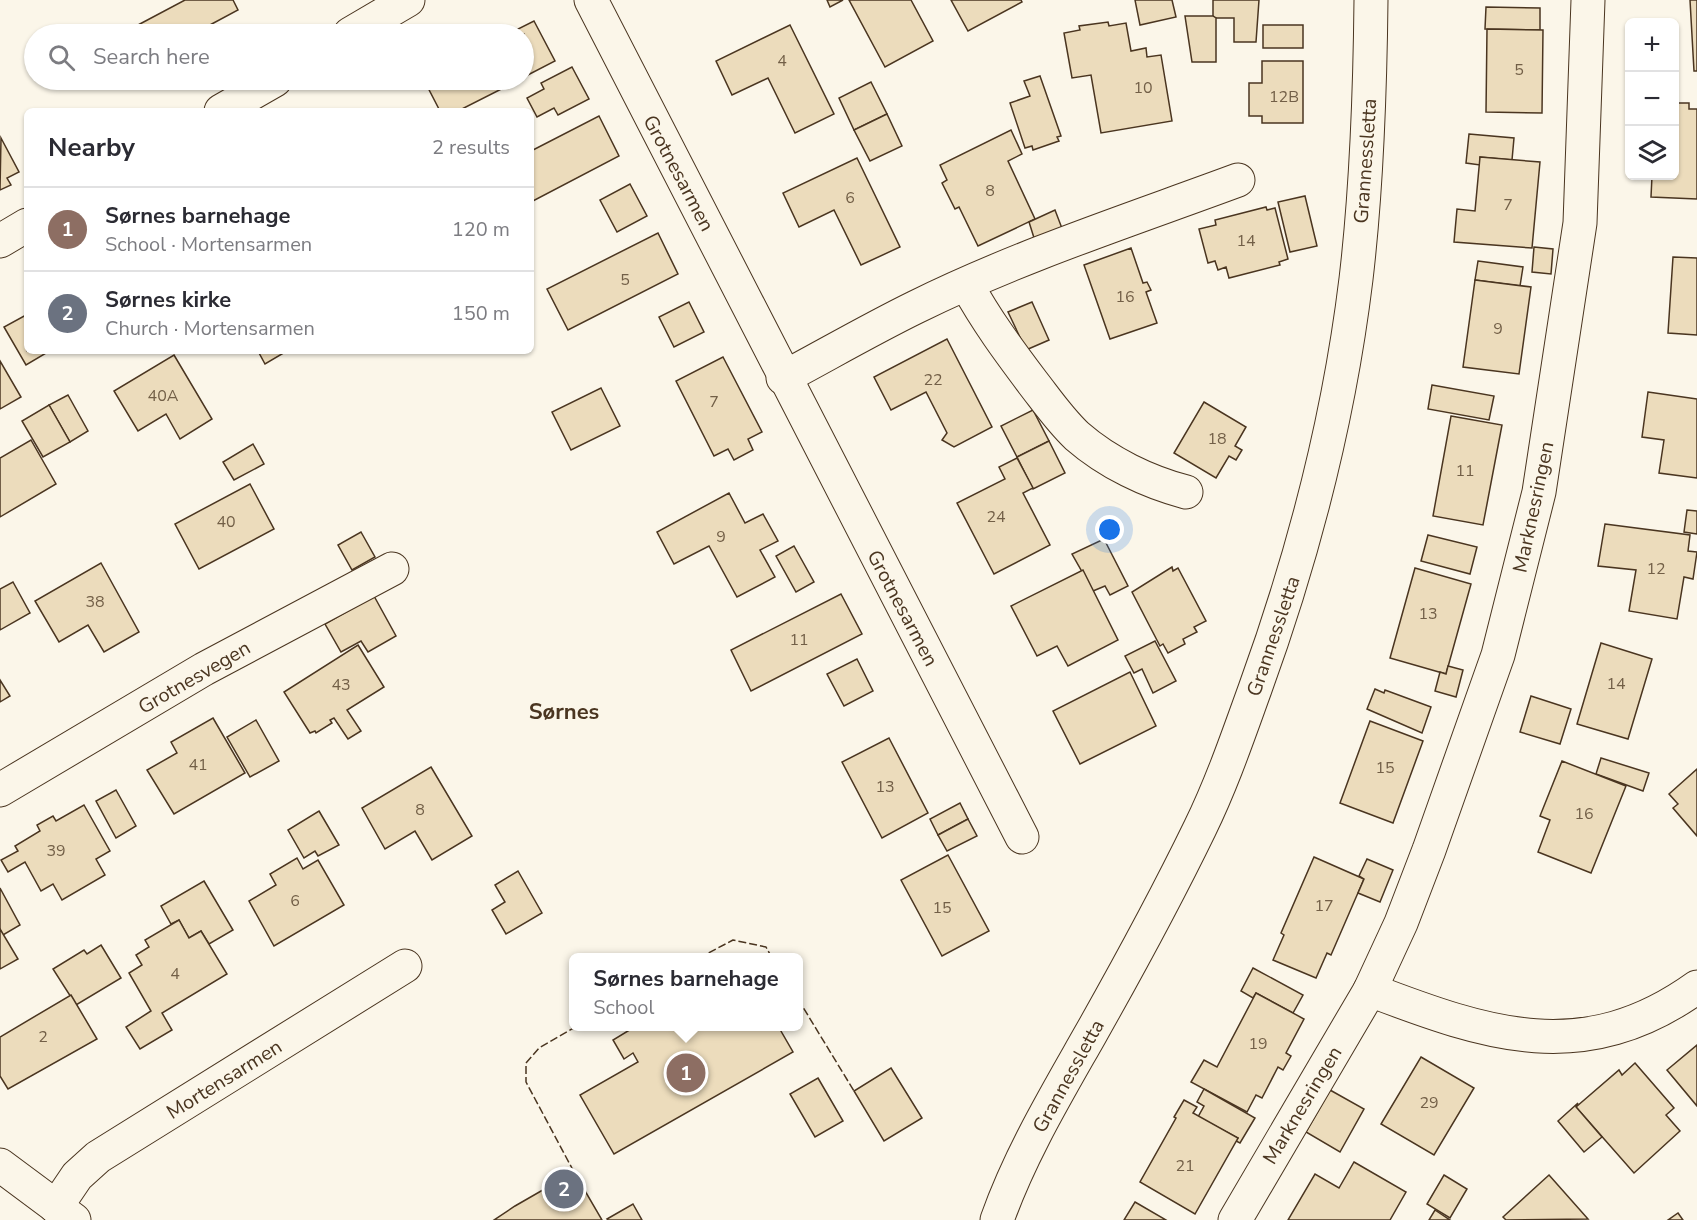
<!DOCTYPE html>
<meta charset="utf-8">
<style>
body{margin:0;font-family:"Nunito Sans",sans-serif;background:#f2f2f3;color:#2b2b33}
.controls{position:absolute;right:18px;top:18px;display:grid;overflow:hidden;border-radius:9px;box-shadow:0 2px 4px #0004}
.controls button{width:54px;height:54px;display:grid;place-items:center;padding:0;border:0;border-bottom:2px solid #e1e1e2;background:#fff;color:#2b2b33;font:30px sans-serif}
.you{position:absolute;left:1110px;top:530px;width:21px;height:21px;margin:-15px;border:4px solid #fff;border-radius:50%;background:#1a73e8;box-shadow:0 0 0 9px #1a73e833}
.badge{display:grid;place-items:center;width:39px;height:39px;border-radius:50%;background:#2563eb;color:#fff;font-size:20px;font-weight:700}
.pin{position:absolute;translate:-50% -50%;border:3px solid #fff;box-shadow:0 2px 6px #0006}
.popup{position:absolute;left:569px;top:953px;width:234px;height:78px;box-sizing:border-box;display:grid;place-content:center;border-radius:9px;background:#fff;filter:drop-shadow(0 2px 4px #0005);font-size:20px;white-space:nowrap;color:#7c7c81}
.popup b{font-size:22px;color:#2b2b33}
.popup::after{content:'';position:absolute;left:50%;top:100%;margin-left:-12px;border:12px solid transparent;border-top-color:#fff}
.list{margin:0;padding:0;list-style:none}
h2{display:flex;justify-content:space-between;align-items:center;height:78px;margin:0;padding:0 24px;font-size:26px}
h2 small{font-size:20px;font-weight:400;color:#7c7c81}
.list li{display:grid;grid-template-columns:39px 1fr auto;gap:18px;align-items:center;box-sizing:border-box;height:84px;padding:0 24px;border-top:2px solid #e1e1e2}
.list b{display:block;font-size:22px;white-space:nowrap}
.list p{margin:0;font-size:20px;white-space:nowrap;color:#7c7c81}
.list em{font-size:20px;font-style:normal;color:#7c7c81}
.icon{flex:none;width:33px;height:33px;fill:none;stroke:currentColor;stroke-width:2;stroke-linecap:round;stroke-linejoin:round}
.map{position:relative;flex:none;width:1697px;height:1220px;overflow:hidden}
.search{position:absolute;background:#fff;box-shadow:0 2px 4px #0004;left:24px;top:24px;width:510px;height:66px;display:flex;align-items:center;gap:15px;box-sizing:border-box;padding:0 21px;border-radius:33px;color:#7c7c81;font-size:22px}
.panel{position:absolute;background:#fff;box-shadow:0 2px 4px #0004;left:24px;top:108px;width:510px;height:246px;border-radius:9px}
.map>svg:first-child{display:block}
</style>
<div class="map">
<svg width="1697" height="1220" viewBox="0 0 1697 1220">
<rect width="100%" height="100%" fill="#fbf6e9"/>
<g fill="#ecdcbc" stroke="#4a3520" stroke-width="1.5">
<polygon points="185,0 233,0 238,10 208,26 209,34 121,34"/>
<polygon points="827,0 843,0 830,7"/>
<polygon points="849,0 911,0 933,41 885,67"/>
<polygon points="951,0 1021,0 1022,2 968,31"/>
<polygon points="1135,0 1172,0 1176,17 1140,25"/>
<polygon points="1213,0 1259,0 1256,42 1234,42 1234,18 1213,18"/>
<polygon points="1690,0 1697,0 1697,71 1694,71"/>
<polygon points="1486,7 1540,8 1540,30 1485,29"/>
<polygon points="1185,16 1213,16 1216,18 1216,62 1192,62"/>
<polygon points="534,21 555,61 524,77 524,34 508,34"/>
<polygon points="1108,22 1109,26 1126,23 1131,51 1146,48 1147,57 1161,55 1172,121 1101,133 1091,75 1072,78 1064,33 1080,30 1079,26"/>
<polygon points="790,25 834,114 795,133 768,78 732,95 716,61"/>
<rect x="1263" y="25" width="40" height="23"/>
<polygon points="1487,29 1543,30 1542,113 1486,112"/>
<polygon points="1262,61 1303,61 1303,123 1262,123 1262,116 1249,116 1249,83 1262,83"/>
<polygon points="572,67 589,99 558,115 554,108 537,117 527,98 544,89 541,83"/>
<polygon points="1040,76 1061,136 1057,137 1059,141 1033,150 1032,146 1025,148 1010,103 1030,96 1024,81"/>
<polygon points="424,80 519,80 458,111 440,111"/>
<polygon points="871,82 887,114 854,130 839,98"/>
<polygon points="1675,103 1689,103 1689,109 1697,109 1697,199 1651,197 1652,176 1674,176"/>
<polygon points="887,114 902,146 870,161 854,130"/>
<polygon points="599,116 619,156 531,202 531,151"/>
<polygon points="1011,130 1022,154 1008,161 1035,219 978,246 959,207 955,209 942,183 947,180 940,165"/>
<polygon points="1469,134 1514,138 1512,160 1480,157 1480,165 1466,163"/>
<polygon points="1,138 19,172 7,178 11,185 0,190"/>
<polygon points="1480,157 1540,162 1532,248 1454,242 1457,209 1475,211"/>
<polygon points="857,158 900,247 861,265 834,210 799,227 783,193"/>
<polygon points="630,184 647,216 617,232 600,200"/>
<polygon points="1305,196 1317,246 1290,252 1278,202"/>
<polygon points="1266,207 1267,210 1275,208 1288,259 1279,262 1280,265 1229,278 1226,267 1218,270 1215,261 1208,263 1199,229 1216,225 1215,220"/>
<polygon points="1055,210 1063,231 1035,241 1029,222"/>
<polygon points="658,233 678,274 568,330 547,289"/>
<polygon points="1534,247 1553,249 1551,274 1532,272"/>
<polygon points="1131,248 1143,283 1147,282 1151,290 1146,292 1157,323 1110,339 1084,265"/>
<polygon points="1673,257 1697,258 1697,335 1668,333"/>
<polygon points="1478,261 1523,267 1520,286 1475,280"/>
<polygon points="1475,280 1531,287 1519,374 1463,367"/>
<polygon points="689,302 704,332 674,347 659,317"/>
<polygon points="1032,302 1049,340 1026,350 1008,312"/>
<polygon points="26,315 27,351 48,352 26,365 4,327"/>
<polygon points="947,339 992,427 954,447 942,440 947,433 926,392 891,410 874,377"/>
<polygon points="258,351 287,351 265,364"/>
<polygon points="174,355 212,419 180,439 166,414 138,431 114,391"/>
<polygon points="723,357 762,432 748,439 753,450 734,460 728,449 714,456 676,381"/>
<polygon points="0,361 21,397 0,409"/>
<polygon points="1432,385 1494,396 1489,420 1428,409"/>
<polygon points="601,388 620,426 571,450 552,412"/>
<polygon points="1648,392 1697,399 1697,478 1659,473 1664,440 1642,437"/>
<polygon points="68,395 88,431 70,442 49,405"/>
<polygon points="1204,402 1246,427 1235,446 1242,450 1236,460 1229,456 1216,478 1174,453"/>
<polygon points="49,405 70,442 43,457 22,421"/>
<polygon points="1033,410 1049,441 1017,457 1001,426"/>
<polygon points="1451,416 1502,425 1483,525 1433,516"/>
<polygon points="31,440 56,484 0,517 0,458"/>
<polygon points="1049,441 1065,473 1033,489 1017,457"/>
<polygon points="253,444 264,464 234,480 223,462"/>
<polygon points="1017,458 1033,488 1023,493 1050,545 994,574 957,503 1005,479 999,467"/>
<polygon points="250,484 274,529 199,569 175,524"/>
<polygon points="729,493 745,523 763,514 778,541 760,550 775,577 737,597 709,546 674,564 657,532"/>
<polygon points="1687,510 1697,511 1697,534 1684,532"/>
<polygon points="1605,524 1690,535 1688,551 1697,552 1693,579 1684,577 1677,619 1629,611 1636,570 1598,566"/>
<polygon points="361,532 375,557 352,570 338,545"/>
<polygon points="1428,535 1477,547 1470,574 1421,561"/>
<polygon points="1104,539 1128,586 1110,595 1105,586 1093,591 1072,554"/>
<polygon points="794,546 814,582 796,592 776,556"/>
<polygon points="101,563 139,632 104,652 88,625 59,642 35,601"/>
<polygon points="1172,567 1173,571 1178,568 1206,621 1194,627 1197,632 1183,639 1185,644 1168,653 1163,644 1160,646 1132,592"/>
<polygon points="1415,568 1471,584 1446,674 1390,658"/>
<polygon points="1083,570 1118,640 1068,666 1057,646 1037,656 1011,606"/>
<polygon points="13,582 30,613 0,630 0,589"/>
<polygon points="841,594 862,634 751,691 731,650"/>
<polygon points="374,596 396,636 368,652 361,641 341,652 325,624"/>
<polygon points="1155,641 1176,681 1153,693 1142,669 1134,673 1125,656"/>
<polygon points="1601,643 1652,659 1628,739 1577,724"/>
<polygon points="358,645 384,687 347,710 361,731 348,739 334,718 330,720 332,723 316,733 315,731 310,733 284,692"/>
<polygon points="857,659 873,691 844,706 827,674"/>
<polygon points="1448,666 1463,670 1456,697 1435,691 1440,672 1446,674"/>
<polygon points="1130,672 1156,726 1080,764 1053,711"/>
<polygon points="0,680 10,696 0,702"/>
<polygon points="1375,689 1384,693 1385,690 1431,707 1422,733 1367,709"/>
<polygon points="1531,696 1571,709 1560,744 1520,732"/>
<polygon points="213,718 245,773 174,814 147,770 177,753 171,742"/>
<polygon points="256,720 279,761 250,777 227,737"/>
<polygon points="1370,721 1423,741 1393,823 1340,803"/>
<polygon points="889,738 928,813 882,838 842,762"/>
<polygon points="1601,758 1649,773 1643,791 1596,774"/>
<polygon points="1562,761 1626,786 1591,873 1538,852 1550,820 1540,816"/>
<polygon points="431,767 472,836 432,860 415,831 385,849 362,808"/>
<polygon points="1697,769 1697,836 1673,808 1678,804 1669,794"/>
<polygon points="116,790 136,826 116,838 96,801"/>
<polygon points="960,803 968,819 938,835 930,819"/>
<polygon points="84,805 110,851 96,859 105,875 62,900 53,884 41,891 25,862 8,872 1,860 18,851 15,846 40,831 37,825 53,816 56,821"/>
<polygon points="319,811 339,845 318,856 315,851 304,858 288,830"/>
<polygon points="968,819 977,836 947,851 938,835"/>
<polygon points="948,855 989,931 942,956 901,880"/>
<polygon points="1314,857 1364,879 1331,955 1327,953 1316,978 1273,960 1284,935 1281,933"/>
<polygon points="297,858 303,869 318,860 344,905 274,946 249,901 276,885 270,874"/>
<polygon points="1367,859 1393,870 1380,902 1358,893 1364,879 1359,876"/>
<polygon points="518,871 542,913 506,934 492,910 505,902 495,885"/>
<polygon points="204,881 233,930 209,944 201,931 189,938 179,920 171,924 161,906"/>
<polygon points="0,888 20,925 3,935 0,929"/>
<polygon points="179,920 189,938 201,931 227,974 162,1013 172,1030 140,1049 126,1027 151,1011 129,973 142,965 136,955 149,947 145,940"/>
<polygon points="0,929 18,959 0,969"/>
<polygon points="101,945 121,978 76,1005 53,969 84,950 87,954"/>
<polygon points="1253,968 1303,995 1293,1013 1256,993 1253,998 1241,991"/>
<polygon points="1256,993 1304,1019 1286,1053 1291,1056 1283,1070 1278,1067 1262,1098 1256,1095 1247,1112 1191,1082 1204,1060 1217,1067"/>
<polygon points="71,995 97,1039 8,1089 0,1076 0,1037"/>
<polygon points="636,1026 689,1026 692,1031 699,1026 778,1026 793,1052 614,1154 580,1095 638,1062 633,1053 624,1059 613,1040"/>
<polygon points="1697,1045 1697,1106 1667,1070"/>
<polygon points="1421,1057 1474,1088 1434,1155 1381,1124"/>
<polygon points="1635,1063 1674,1108 1666,1115 1680,1131 1634,1173 1576,1107 1619,1070 1622,1075"/>
<polygon points="891,1068 922,1118 884,1141 854,1091"/>
<polygon points="818,1078 843,1121 815,1137 790,1094"/>
<polygon points="1204,1089 1255,1118 1240,1143 1236,1141 1238,1138 1198,1117 1204,1106 1197,1102"/>
<polygon points="1330,1090 1364,1109 1340,1152 1306,1132"/>
<polygon points="1184,1100 1197,1107 1193,1113 1238,1138 1195,1214 1140,1182 1176,1118 1174,1117"/>
<polygon points="1578,1103 1576,1107 1602,1137 1584,1152 1558,1121"/>
<polygon points="1354,1162 1406,1192 1390,1220 1288,1220 1315,1174 1339,1188"/>
<polygon points="574,1172 602,1220 494,1220 515,1206"/>
<polygon points="1444,1175 1467,1189 1450,1218 1427,1204"/>
<polygon points="1549,1175 1588,1219 1506,1220 1503,1217"/>
<polygon points="1135,1202 1166,1220 1124,1220"/>
<polygon points="633,1204 642,1220 608,1220 607,1219"/>
<polygon points="1435,1210 1450,1220 1429,1220"/>
<polygon points="1678,1213 1683,1220 1668,1220"/>
</g>
<g fill="none" stroke-linecap="round" stroke-linejoin="round">
<defs>
<g id="minor">
<polyline points="591,0 1022,837"/>
<polyline points="350,34 408,0"/>
<polyline points="221,111 275,80"/>
<polyline points="0,241 27,225"/>
<path d="M967,285C986,320 1009,351 1033,383C1047,401 1060,420 1077,436C1108,463 1148,482 1186,492"/>
<path d="M783,378C828,354 871,329 916,307C1019,256 1130,220 1238,180"/>
<polyline points="0,790 204,669 392,569"/>
<path d="M1370,990C1488,1035 1584,1068 1697,987"/>
<polyline points="0,1165 74,1220"/>
<polyline points="56,1207 77,1176 98,1157 405,966"/>
<polyline points="1235,1220 1370,990 1401,923 1429,850 1498,655 1539,492 1580,223 1588,0"/>
</g>
<path id="major" d="M997,1220C1020,1155 1056,1095 1090,1035C1129,966 1166,898 1200,828C1222,783 1238,736 1255,689C1303,557 1339,419 1356,279C1367,186 1370,93 1371,0"/>
</defs>
<use href="#minor" stroke="#4a3520" stroke-width="35"/>
<use href="#major" stroke="#4a3520" stroke-width="35"/>
<use href="#minor" stroke="#fbf6e9" stroke-width="33"/>
<use href="#major" stroke="#fbf6e9" stroke-width="33"/>
<g stroke="#4a3520" stroke-width="1.5" stroke-dasharray="8 3" stroke-linecap="butt">
<polyline points="699,958 733,940 766,947 772,958"/>
<polyline points="798,999 854,1091"/>
<polyline points="574,1172 526,1082 526,1063 539,1048 577,1026"/>
</g>
</g>
<g text-anchor="middle" stroke-width="4.5" stroke-linejoin="round" paint-order="stroke">
<g font-size="16" fill="#725f47">
<text x="782" y="66">4</text>
<text x="1519" y="75">5</text>
<text x="1143" y="93">10</text>
<text x="1284" y="102">12B</text>
<text x="990" y="196">8</text>
<text x="850" y="203">6</text>
<text x="1508" y="210">7</text>
<text x="1246" y="246">14</text>
<text x="625" y="285">5</text>
<text x="1125" y="302">16</text>
<text x="1498" y="334">9</text>
<text x="933" y="385">22</text>
<text x="163" y="401">40A</text>
<text x="714" y="407">7</text>
<text x="1217" y="444">18</text>
<text x="1465" y="476">11</text>
<text x="996" y="522">24</text>
<text x="226" y="527">40</text>
<text x="721" y="542">9</text>
<text x="1656" y="574">12</text>
<text x="95" y="607">38</text>
<text x="1428" y="619">13</text>
<text x="799" y="645">11</text>
<text x="1616" y="689">14</text>
<text x="341" y="690">43</text>
<text x="198" y="770">41</text>
<text x="1385" y="773">15</text>
<text x="885" y="792">13</text>
<text x="420" y="815">8</text>
<text x="1584" y="819">16</text>
<text x="56" y="856">39</text>
<text x="295" y="906">6</text>
<text x="1324" y="911">17</text>
<text x="942" y="913">15</text>
<text x="175" y="979">4</text>
<text x="43" y="1042">2</text>
<text x="1258" y="1049">19</text>
<text x="1429" y="1108">29</text>
<text x="1185" y="1171">21</text>
</g>
<g font-size="20" fill="#4a3520" stroke="#fbf6e9">
<text transform="translate(1365 161) rotate(-86)" y="7">Grannessletta</text>
<text transform="translate(679 173) rotate(62)" y="7">Grotnesarmen</text>
<text transform="translate(1533 507) rotate(-78)" y="7">Marknesringen</text>
<text transform="translate(903 608) rotate(62)" y="7">Grotnesarmen</text>
<text transform="translate(1273 636) rotate(-71)" y="7">Grannessletta</text>
<text transform="translate(194 677) rotate(-30)" y="7">Grotnesvegen</text>
<text transform="translate(1068 1076) rotate(-61)" y="7">Grannessletta</text>
<text transform="translate(224 1079) rotate(-32)" y="7">Mortensarmen</text>
<text transform="translate(1302 1105) rotate(-59)" y="7">Marknesringen</text>
</g>
<g font-size="22" font-weight="bold" fill="#4a3520" stroke="#fbf6e9">
<text x="564" y="719">Sørnes</text>
</g>
</g>
</svg>
<div class="controls">
<button>+</button>
<button>−</button>
<button><svg class="icon" aria-label="layers" viewBox="0 0 24 24"><path d="M12 4l9 5-9 5-9-5zM3 14l9 5 9-5"/></svg></button>
</div>
<div class="you"></div>
<div class="pin badge" style="left:686px;top:1073px;background:#8d6e63">1</div>
<div class="popup"><b>Sørnes barnehage</b>School</div>
<div class="pin badge" style="left:564px;top:1189px;background:#6b7280">2</div>
<div class="search"><svg class="icon" aria-label="search" viewBox="0 0 24 24"><circle cx="10" cy="10" r="6"/><path d="M15 15l6 6"/></svg>Search here</div>
<section class="panel">
<h2>Nearby<small>2 results</small></h2>
<ul class="list">
<li><span class="badge" style="background:#8d6e63">1</span><div><b>Sørnes barnehage</b><p>School · Mortensarmen</p></div><em>120 m</em></li>
<li><span class="badge" style="background:#6b7280">2</span><div><b>Sørnes kirke</b><p>Church · Mortensarmen</p></div><em>150 m</em></li>
</ul>
</section>
</div>
